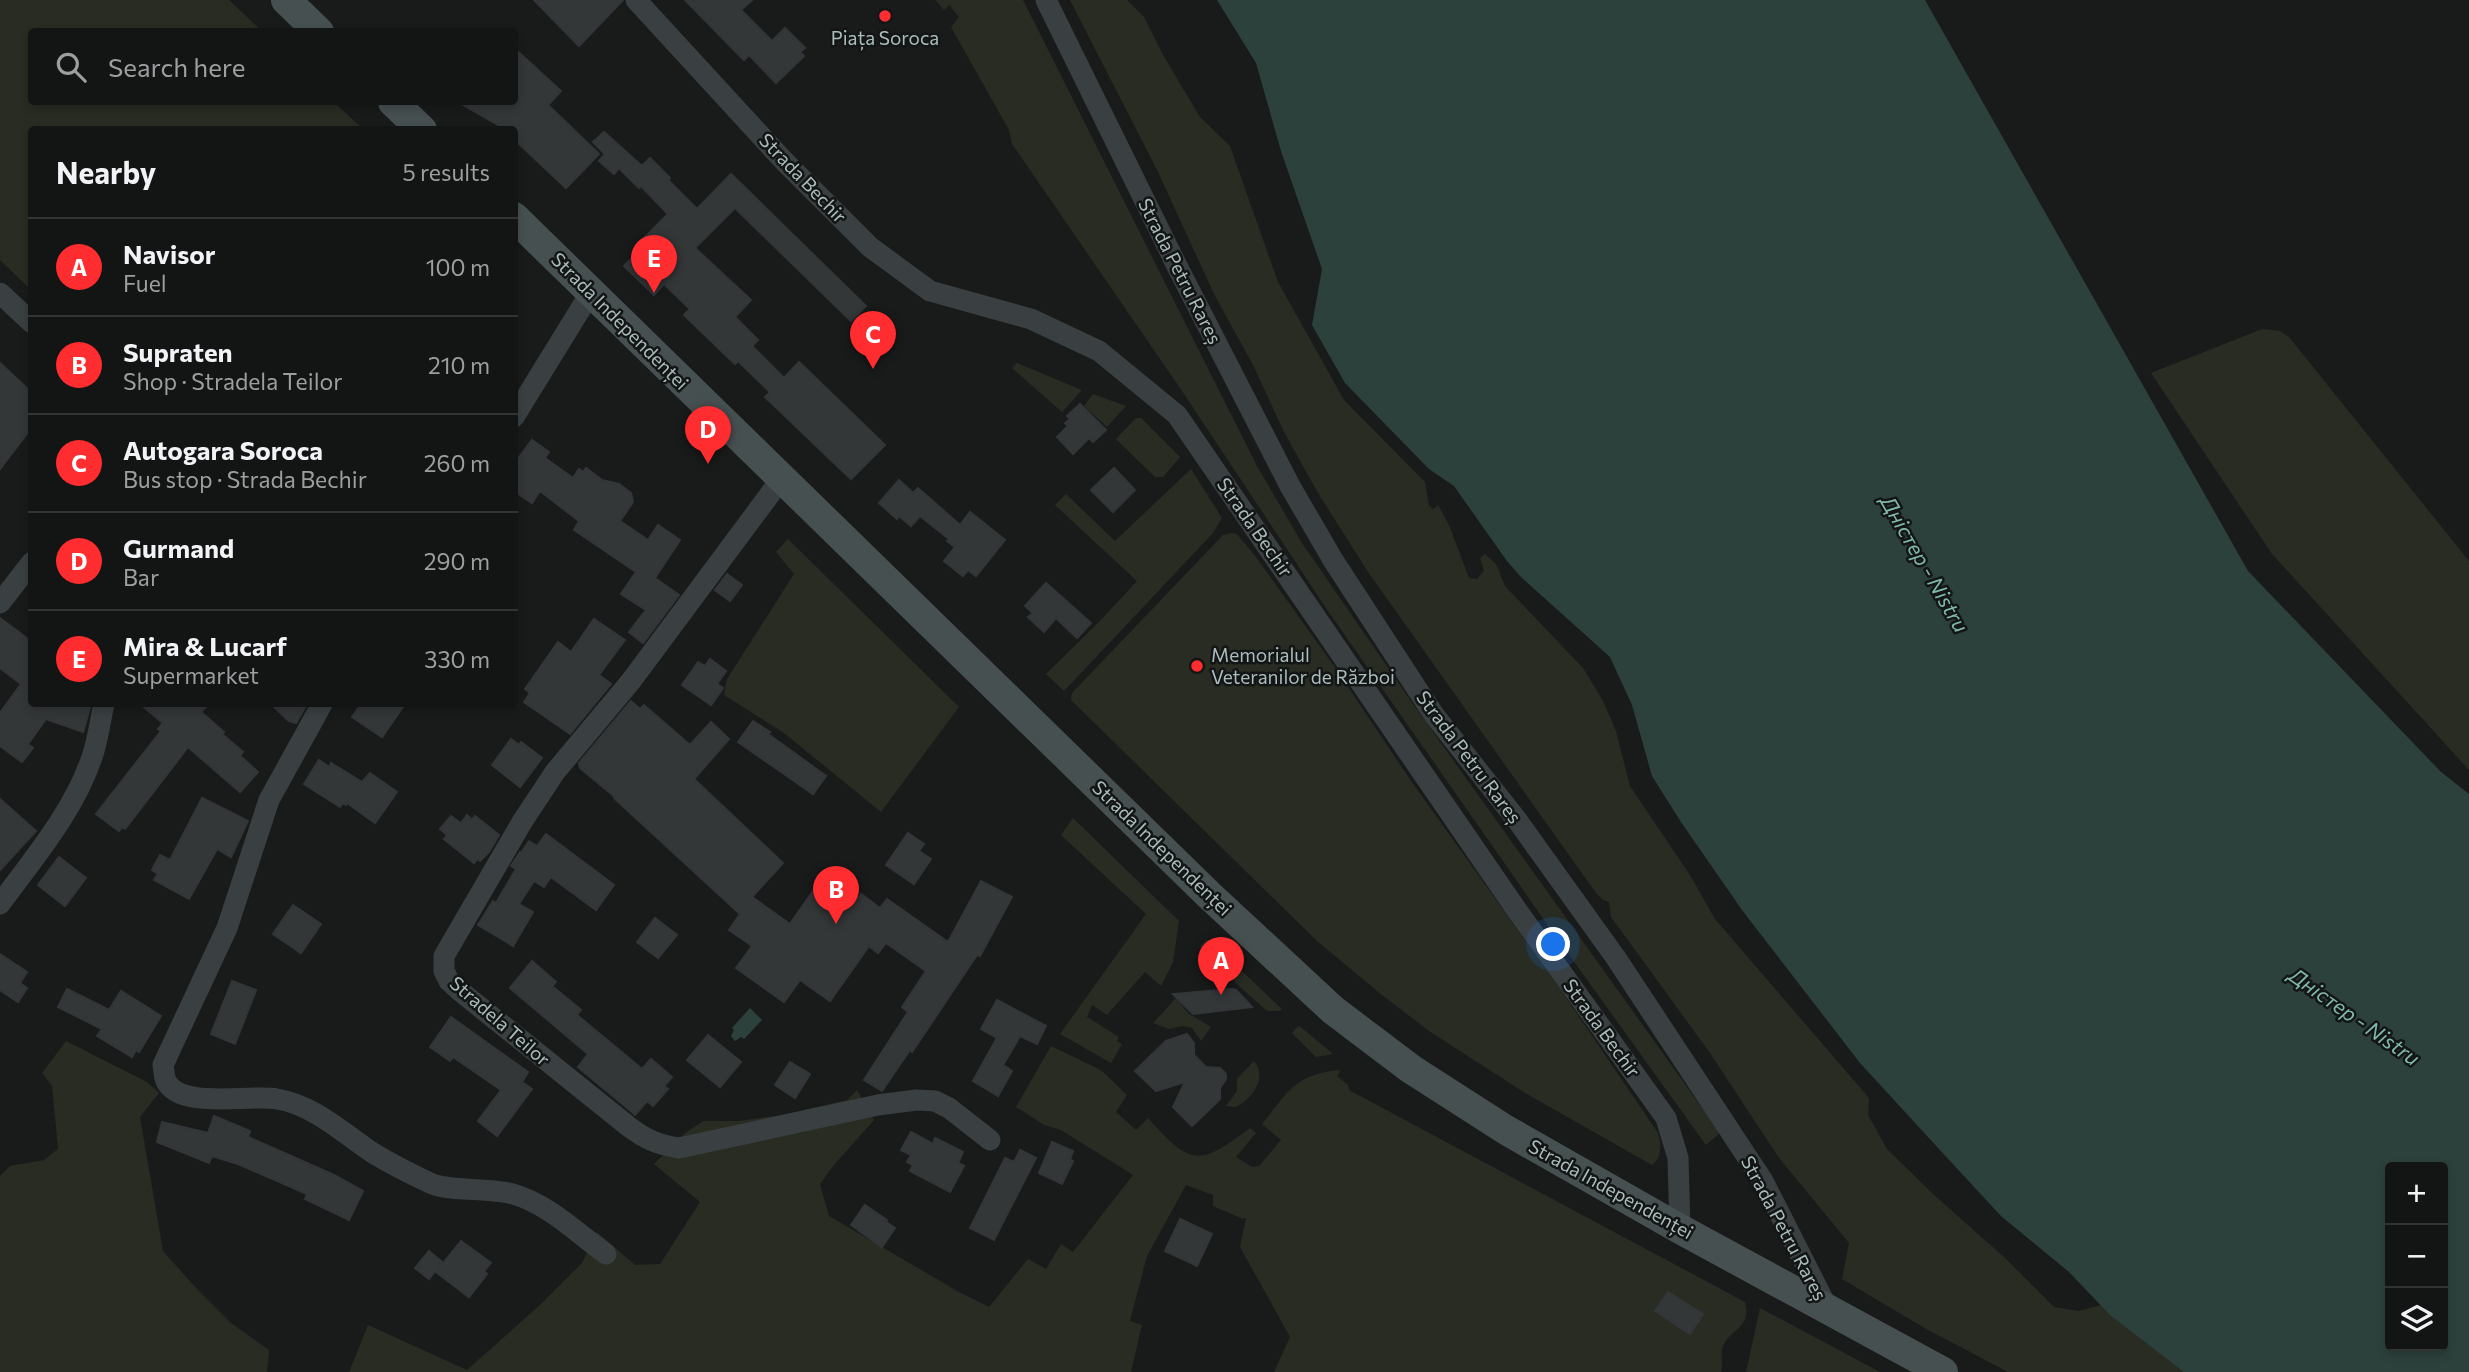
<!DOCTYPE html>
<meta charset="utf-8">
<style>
body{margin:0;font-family:Commissioner,sans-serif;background:#202122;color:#f1f3f6}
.controls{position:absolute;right:21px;bottom:21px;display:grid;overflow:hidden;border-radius:7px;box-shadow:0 4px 10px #0003}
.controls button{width:63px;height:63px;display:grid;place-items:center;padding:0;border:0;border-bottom:2px solid #323334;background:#131414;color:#f1f3f6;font:35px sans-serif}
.you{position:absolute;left:1554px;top:945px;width:24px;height:24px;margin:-18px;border:5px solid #fff;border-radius:50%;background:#1a73e8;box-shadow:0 0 0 10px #1a73e833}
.badge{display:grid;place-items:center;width:46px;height:46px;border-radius:50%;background:#ff2d2f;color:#fff;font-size:23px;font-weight:700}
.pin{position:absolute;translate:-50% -58px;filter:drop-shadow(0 2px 4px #0008)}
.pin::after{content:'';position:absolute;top:37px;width:24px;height:21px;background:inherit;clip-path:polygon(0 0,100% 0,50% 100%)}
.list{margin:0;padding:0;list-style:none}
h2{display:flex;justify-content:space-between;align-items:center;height:91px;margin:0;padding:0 28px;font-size:30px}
h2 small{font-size:23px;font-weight:400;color:#9d9ea0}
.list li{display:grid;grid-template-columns:46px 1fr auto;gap:21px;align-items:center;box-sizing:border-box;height:98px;padding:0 28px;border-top:2px solid #323334}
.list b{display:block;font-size:26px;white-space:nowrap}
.list p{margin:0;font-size:23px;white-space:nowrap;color:#9d9ea0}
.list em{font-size:23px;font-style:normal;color:#9d9ea0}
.icon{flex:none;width:38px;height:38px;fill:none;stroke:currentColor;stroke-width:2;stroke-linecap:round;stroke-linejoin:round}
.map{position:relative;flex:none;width:2469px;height:1372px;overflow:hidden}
.search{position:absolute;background:#131414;box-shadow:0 4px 10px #0003;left:28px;top:28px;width:490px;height:77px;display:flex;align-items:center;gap:18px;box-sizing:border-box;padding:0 24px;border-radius:7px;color:#9d9ea0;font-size:26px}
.panel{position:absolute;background:#131414;box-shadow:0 4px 10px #0003;left:28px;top:126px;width:490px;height:581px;border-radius:7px}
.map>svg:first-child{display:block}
</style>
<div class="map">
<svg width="2469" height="1372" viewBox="0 0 2469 1372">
<rect width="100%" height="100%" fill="#191b1b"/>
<g fill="#282c22">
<polygon points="0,0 229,0 262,31 32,32 32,102 334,102 363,129 32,130 31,290 0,260"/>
<polygon points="935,0 1023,0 1257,466 1302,543 1413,704 1720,1133 1706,1145 1549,927 1328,611 1180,388 1012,144 1009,130 951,27 959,17 949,5 944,10"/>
<polygon points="1070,0 1127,0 1144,17 1163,55 1200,117 1230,146 1278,282 1344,400 1425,482 1429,506 1433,509 1438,505 1449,525 1469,578 1477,579 1484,571 1480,558 1485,554 1496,564 1505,586 1583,668 1603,701 1616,731 1630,786 1690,875 1715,919 1869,1098 1868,1115 1887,1149 1933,1194 2005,1258 2054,1307 2079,1311 2101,1305 2185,1372 2008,1372 1928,1330 1842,1279 1849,1243 1779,1158 1710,1053 1611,917 1609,902 1603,900 1596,893 1368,572 1318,493 1284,432 1253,365 1214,294 1158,172"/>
<polygon points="2262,329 2280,331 2289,337 2469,561 2469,770 2272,554 2151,373"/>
<polygon points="1017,363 1082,390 1062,412 1012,368"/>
<polygon points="1093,394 1126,406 1107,427 1084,406"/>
<polygon points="1136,418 1141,418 1180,457 1163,477 1155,477 1116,439"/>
<polygon points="1191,469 1222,518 1213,533 1064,691 1046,674 1099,622 1137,581 1055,505 1066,494 1115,541"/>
<path d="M1231,533L1237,534L1256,557L1334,666L1411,781L1563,993L1658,1133C1661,1144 1663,1157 1652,1165L1525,1093L1429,1031L1382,995L1317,941L1071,700L1072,693L1223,535Z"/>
<polygon points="788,539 959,707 881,812 784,733 724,695 727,679 794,574 776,552"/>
<polygon points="1073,818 1179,921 1173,962 1161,986 1145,972 1107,1015 1092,1005 1087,1017 1119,1037 1117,1041 1122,1044 1111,1063 1060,1034 1146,914 1061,835"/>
<polygon points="1206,940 1209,940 1282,1009 1279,1011 1267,1011 1208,958 1200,950 1201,945"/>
<polygon points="1176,998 1188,1013 1211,1027 1201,1041 1192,1028 1183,1026 1169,1029 1153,1023"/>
<polygon points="1298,1026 1302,1028 1333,1054 1316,1057 1292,1033"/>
<polygon points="66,1041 147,1082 159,1093 140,1117 163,1251 197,1289 231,1323 269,1350 267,1372 0,1372 0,1176 10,1166 44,1160 58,1149 52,1086 42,1073"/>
<path d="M1051,1046L1101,1070L1127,1095L1116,1112L1136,1130L1148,1118C1191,1166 1199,1167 1250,1128L1256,1133L1236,1157L1252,1167L1259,1166L1281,1140L1262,1124C1289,1091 1293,1076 1338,1070L1340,1071L1337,1076L1348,1085L1349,1090L1745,1302C1753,1330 1726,1329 1722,1350C1721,1357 1723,1365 1721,1372H1274L1290,1337L1240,1247L1246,1218L1243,1219L1213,1206V1195L1186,1185L1147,1256L1130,1321L1142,1325L1131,1372H349L368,1325L467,1370L541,1304L582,1263L597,1232L635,1265L660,1264L700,1202L654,1164L684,1134L703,1121H739L782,1115L847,1100L857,1090L874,1120L834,1165L820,1184L829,1216L959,1292L989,1307L1028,1259L1046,1269L1061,1244L1073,1252L1133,1175L1061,1130L1044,1125L1016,1107Z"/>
<path d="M1254,1061C1268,1078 1252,1099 1236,1107L1226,1106L1237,1091V1079Z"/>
<polygon points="1760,1308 1880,1372 1746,1372"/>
</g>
<g fill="#2d413c" fill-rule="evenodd">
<path d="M1217,0H1925L2248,571L2441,772L2469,794V1372H2184L2110,1315L2069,1272L2001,1216L1951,1162L1860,1063L1742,910L1681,822L1652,776L1632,705L1610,657L1521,577L1507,561L1454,486L1429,469L1345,383L1312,325L1322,269L1281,151L1256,63ZM2390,1167H2443V1346H2390Z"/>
<polygon points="750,1008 762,1020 744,1039 741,1037 735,1041 731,1036 734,1030 732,1028"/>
</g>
<g fill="#343738" stroke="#333638" stroke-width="2">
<polygon points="534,0 623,0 579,46"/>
<polygon points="685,0 752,0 741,10 772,41 785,28 805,48 800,52 804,56 776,83 749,55 744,60"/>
<polygon points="514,48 561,91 548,105 599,154 566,188 514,139 514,130 507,130 458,102 514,102"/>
<polygon points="604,132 642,166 650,158 670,178 668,180 697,209 731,174 866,306 851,321 735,208 695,248 751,300 735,317 758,340 752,346 784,378 799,362 885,445 851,479 765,397 770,392 738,361 735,364 684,315 690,309 664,284 654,295 624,266 648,242 644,238 668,214 641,186 639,188 619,168 614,174 599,161 605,154 593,142"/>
<polygon points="0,363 32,393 32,427 0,469"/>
<polygon points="1080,404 1106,430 1093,442 1089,438 1073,454 1057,437 1068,426 1065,423 1070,419 1067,416"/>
<polygon points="532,440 549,452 545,458 573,478 579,469 583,472 586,468 602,480 619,484 631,493 633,502 620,521 648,540 658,525 680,540 655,578 679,595 643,643 629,632 646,610 621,594 636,572 574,530 579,521 540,491 532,503 514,491 514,464"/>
<polygon points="1114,468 1135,490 1113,512 1091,490"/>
<polygon points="899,480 913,493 918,488 960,525 970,512 1005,540 976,576 968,570 963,576 944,561 955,547 947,541 949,539 920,516 911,526 899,516 897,519 879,503"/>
<polygon points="727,574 742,585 730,601 715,590"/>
<polygon points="1046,583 1091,623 1077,638 1056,618 1044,632 1028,617 1033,613 1025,606"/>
<polygon points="0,618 32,642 32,704 91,704 83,732 46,719 28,744 33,748 22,762 0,746 0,713 21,684 0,668"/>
<polygon points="594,619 625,640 599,675 611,684 570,734 524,702 530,693 525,689 558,642 571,652"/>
<polygon points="710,659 726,671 717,684 723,688 711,705 682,685 698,662 705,666"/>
<polygon points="631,701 640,709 644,705 690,745 711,722 729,739 694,779 783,863 752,897 790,924 820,881 830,888 834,884 857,900 861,894 880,908 887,899 948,942 981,881 1012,897 980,956 977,955 912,1052 910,1050 882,1091 864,1080 908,1012 902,1007 926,971 886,943 878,953 869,946 830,1001 800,980 784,1002 736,968 752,946 729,930 740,914 614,798 615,797 580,768 579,763"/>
<polygon points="140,704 209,704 201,712 224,732 222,734 243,752 240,756 258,772 240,792 188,747 125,829 122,827 119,831 96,814 161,731 158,729 163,723"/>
<polygon points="271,704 307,704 296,723 289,721"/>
<polygon points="361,704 405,704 382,737 352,717"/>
<polygon points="753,721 770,732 768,734 826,776 813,794 738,742"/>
<polygon points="511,739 519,745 521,742 542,758 520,787 492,765"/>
<polygon points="319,760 329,767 331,763 362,782 370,773 397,792 375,823 347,803 346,805 343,803 340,807 304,784"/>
<polygon points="202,798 248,821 231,857 217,849 189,899 154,880 158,874 152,870 160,855 170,860"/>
<polygon points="0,799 36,831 0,870"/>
<polygon points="467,815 472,820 475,816 499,835 489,852 480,861 477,859 474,863 444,839 447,835 440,829 451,816 461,823"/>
<polygon points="908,833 924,844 919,851 931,859 914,884 886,865"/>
<polygon points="546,834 614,885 596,910 551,877 544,887 534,881 519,904 533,912 513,946 478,925 493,901 496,903 516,869 511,866 520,852 521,853 529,841 537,846"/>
<polygon points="59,857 86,878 65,906 38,885"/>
<polygon points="293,905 321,924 301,953 273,934"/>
<polygon points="655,918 677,935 658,958 637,942"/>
<polygon points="0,954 27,972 20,983 27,988 18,1002 0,990"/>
<polygon points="532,961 556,982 552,986 581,1010 577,1015 642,1069 651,1059 672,1077 664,1086 668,1089 653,1106 647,1101 635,1115 632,1112 578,1067 588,1054 510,988"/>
<polygon points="232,981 256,990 235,1044 211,1034"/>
<polygon points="67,989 109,1010 121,991 161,1016 139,1052 136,1050 132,1057 97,1036 102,1029 58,1007"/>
<polygon points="1232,989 1236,990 1252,1007 1193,1014 1173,994"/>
<polygon points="997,1000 1046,1026 1037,1044 1020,1036 1003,1065 1012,1071 998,1096 973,1081 997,1038 981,1029"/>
<polygon points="451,1017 528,1072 522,1082 532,1089 497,1136 478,1121 501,1090 453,1057 450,1061 430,1047"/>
<polygon points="1187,1034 1194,1043 1194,1055 1206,1067 1220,1068 1226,1074 1226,1079 1220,1088 1220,1099 1192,1126 1173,1107 1185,1082 1156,1091 1135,1071 1166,1041"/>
<polygon points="708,1035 741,1062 720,1087 687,1060"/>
<polygon points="790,1062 810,1074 795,1098 775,1085"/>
<polygon points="214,1116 250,1131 248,1137 334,1175 363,1191 349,1220 305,1199 307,1194 238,1164 212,1156 209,1163 157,1142 162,1122 208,1133"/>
<polygon points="911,1132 933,1144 935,1138 963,1152 958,1163 964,1166 950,1192 910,1171 913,1165 907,1162 911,1155 901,1150"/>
<polygon points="1052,1142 1073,1151 1070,1159 1073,1161 1062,1184 1039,1173"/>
<polygon points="1020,1150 1036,1158 994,1240 970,1228 1005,1158 1014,1162"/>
<polygon points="865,1205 887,1220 886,1222 895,1228 882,1247 851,1225"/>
<polygon points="1180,1219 1212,1234 1197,1266 1165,1251"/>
<polygon points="461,1241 491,1263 484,1271 487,1274 469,1297 436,1272"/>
<polygon points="429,1251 442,1262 429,1279 415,1268"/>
<polygon points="1668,1292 1703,1314 1690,1334 1655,1311"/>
</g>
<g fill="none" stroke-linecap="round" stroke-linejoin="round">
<g stroke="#3a4041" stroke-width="21">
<polyline points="636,0 783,160 870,247 930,291 1031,319 1099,351 1177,415 1516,909 1666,1118 1678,1158 1680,1229"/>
<polyline points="1046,0 1177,266 1290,486 1333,560 1434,715 1517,820 1616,958 1763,1181 1828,1309"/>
<polyline points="0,293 32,323"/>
<polyline points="514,417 591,292"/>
<path d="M782,478L631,681L555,772L522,822L444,956V971L449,981L460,991L628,1126C645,1139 658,1145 679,1148L878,1105L916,1100L935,1101L949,1108L990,1140"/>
<polyline points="0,603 32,562"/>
<path d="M322,704L269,800L227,928L163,1065C164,1070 164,1077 166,1081C180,1110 250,1094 277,1099C314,1105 343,1133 373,1153C391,1164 411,1174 430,1183C448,1192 489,1187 513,1194C548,1204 577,1233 606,1254"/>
<path d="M0,904C34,858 74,811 92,757C98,740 100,721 104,704"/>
</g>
<g stroke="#475051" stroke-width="30">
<polyline points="286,0 319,32"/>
<polyline points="393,102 422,130"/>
<polyline points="514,217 1209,895 1333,1010 1411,1069 1506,1130 1680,1229 1943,1372"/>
</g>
</g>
<g fill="#ff2d2f" stroke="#141616" stroke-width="2.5">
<circle cx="885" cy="16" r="7"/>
<circle cx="1197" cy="666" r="7"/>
</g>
<g text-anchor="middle" stroke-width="5" stroke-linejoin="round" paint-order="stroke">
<g font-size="19" fill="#aabcbc" stroke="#141616">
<text x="885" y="45">Piața Soroca</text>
<text x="1211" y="662" text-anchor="start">Memorialul<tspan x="1211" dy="22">Veteranilor de Război</tspan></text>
</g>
<g font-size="19" fill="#aabcbc" stroke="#141616">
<text transform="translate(803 178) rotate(46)" y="7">Strada Bechir</text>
<text transform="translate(1180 271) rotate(63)" y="7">Strada Petru Rareș</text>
<text transform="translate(620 321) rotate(45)" y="7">Strada Independenței</text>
<text transform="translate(1255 527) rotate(55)" y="7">Strada Bechir</text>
<text transform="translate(1469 757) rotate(53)" y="7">Strada Petru Rareș</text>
<text transform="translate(1162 848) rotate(44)" y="7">Strada Independenței</text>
<text transform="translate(500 1021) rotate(41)" y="7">Stradela Teilor</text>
<text transform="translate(1602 1028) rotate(54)" y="7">Strada Bechir</text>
<text transform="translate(1611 1189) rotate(29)" y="7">Strada Independenței</text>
<text transform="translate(1784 1228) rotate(62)" y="7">Strada Petru Rareș</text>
</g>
<g font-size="21" font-style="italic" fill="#7fb9ad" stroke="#141616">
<text transform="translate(1924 564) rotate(60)" y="7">Дністер - Nistru</text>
<text transform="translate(2354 1017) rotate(35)" y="7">Дністер - Nistru</text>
</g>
</g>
</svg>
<div class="controls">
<button>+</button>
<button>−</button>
<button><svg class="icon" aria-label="layers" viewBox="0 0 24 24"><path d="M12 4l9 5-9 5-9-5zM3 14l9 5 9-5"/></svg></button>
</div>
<div class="you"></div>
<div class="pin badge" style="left:1221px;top:995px">A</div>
<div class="pin badge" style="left:836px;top:924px">B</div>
<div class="pin badge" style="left:873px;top:369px">C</div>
<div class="pin badge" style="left:708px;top:464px">D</div>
<div class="pin badge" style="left:654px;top:293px">E</div>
<div class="search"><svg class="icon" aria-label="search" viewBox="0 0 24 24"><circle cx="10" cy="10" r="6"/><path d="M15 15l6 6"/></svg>Search here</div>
<section class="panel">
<h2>Nearby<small>5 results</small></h2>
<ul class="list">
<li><span class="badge">A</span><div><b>Navisor</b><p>Fuel</p></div><em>100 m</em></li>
<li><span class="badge">B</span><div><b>Supraten</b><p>Shop · Stradela Teilor</p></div><em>210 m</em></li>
<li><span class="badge">C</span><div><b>Autogara Soroca</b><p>Bus stop · Strada Bechir</p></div><em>260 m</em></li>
<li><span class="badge">D</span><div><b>Gurmand</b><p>Bar</p></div><em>290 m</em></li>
<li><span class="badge">E</span><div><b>Mira &amp; Lucarf</b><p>Supermarket</p></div><em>330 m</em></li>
</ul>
</section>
</div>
